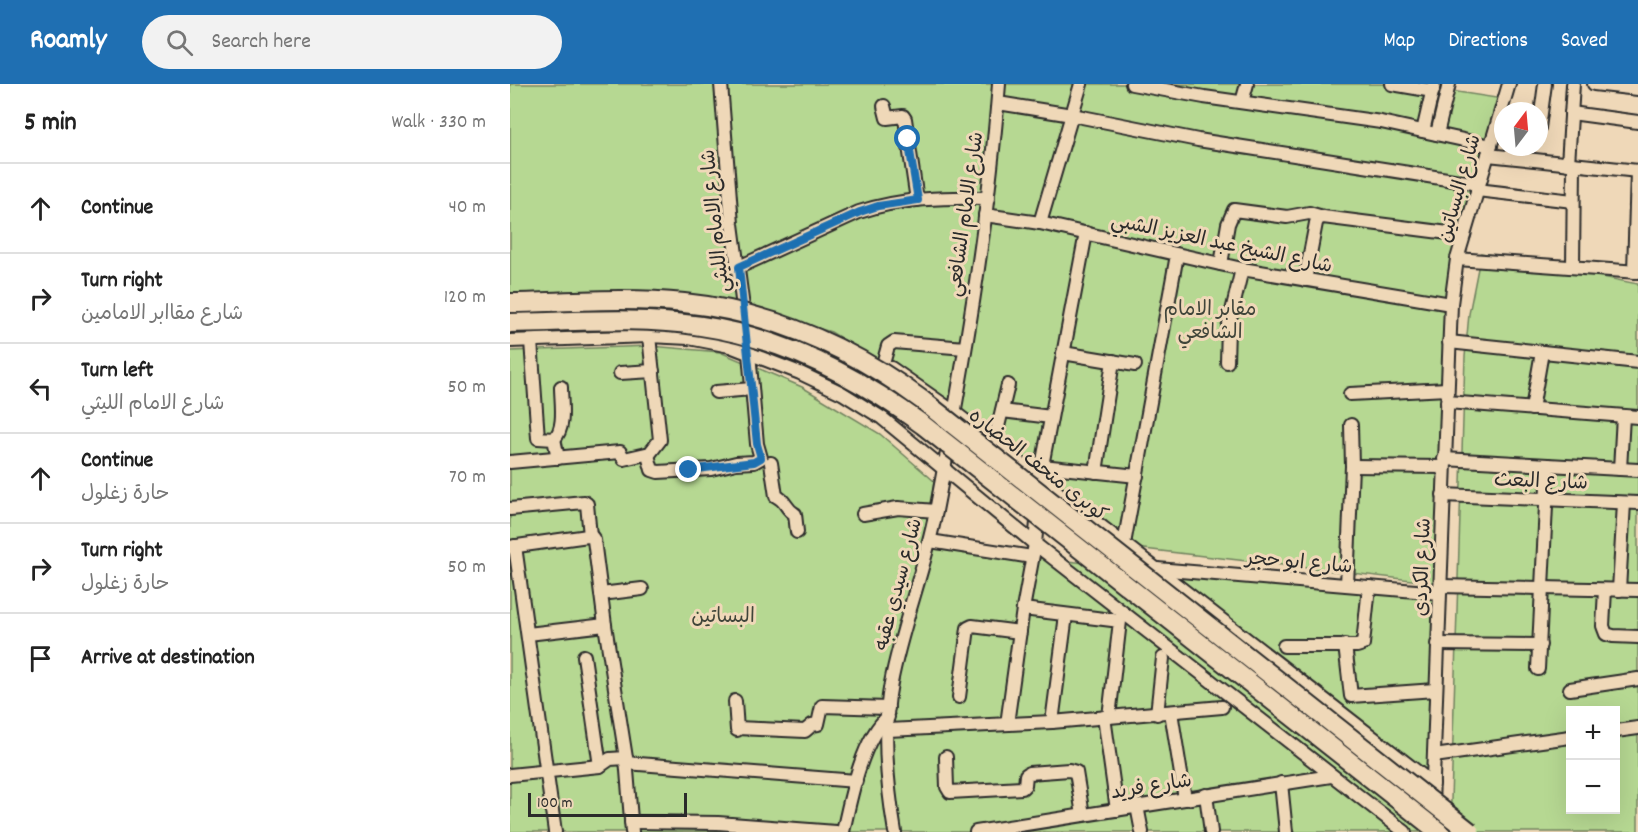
<!DOCTYPE html>
<meta charset="utf-8">
<style>
body{margin:0;font-family:Dekko,"Playpen Sans Arabic",sans-serif;background:#f2f2f2;color:#222}
.controls{position:absolute;right:18px;bottom:18px;display:grid;overflow:hidden;border-radius:0px;box-shadow:0 6px 24px #0002}
.controls button{width:54px;height:54px;display:grid;place-items:center;padding:0;border:0;border-bottom:2px solid #e0e0e0;background:#fff;color:#222;font:30px sans-serif}
.compass{position:absolute;left:984px;top:18px;width:54px;height:54px;border-radius:50%;background:#fff;box-shadow:0 6px 24px #0002;rotate:16deg}
.scale{position:absolute;left:18px;bottom:15px;width:159px;box-sizing:border-box;padding-left:6px;border:3px solid #2b2b2b;border-top:0;font-size:16px;line-height:21px;white-space:nowrap;color:#2b2b2b;-webkit-text-stroke:4px #efd8b8;paint-order:stroke}
.stop{position:absolute;width:18px;height:18px;margin:-14px;border:4px solid #1f6fb2;border-radius:50%;background:#fff}
.stop.end{background:#1f6fb2;border-color:#fff;box-shadow:0 2px 6px #0008}
.list{margin:0;padding:0;list-style:none}
h2{display:flex;justify-content:space-between;align-items:center;height:78px;margin:0;padding:0 24px;font-size:26px}
h2 small{font-size:20px;font-weight:400;color:#767676}
.list li{display:grid;grid-template-columns:39px 1fr auto;gap:18px;align-items:center;box-sizing:border-box;height:90px;padding:0 24px;border-top:2px solid #e0e0e0}
.list b{display:block;font-size:22px;white-space:nowrap}
.list p{margin:0;font-size:20px;white-space:nowrap;color:#767676}
.list em{font-size:20px;font-style:normal;color:#767676}
.icon{flex:none;width:33px;height:33px;fill:none;stroke:currentColor;stroke-width:2;stroke-linecap:round;stroke-linejoin:round}
.map{position:relative;flex:none;width:1128px;height:748px;overflow:hidden}
header{display:flex;align-items:center;gap:36px;box-sizing:border-box;height:84px;padding:0 30px;background:#1f6fb2;color:#fff}
header strong{font-size:28px}
nav{display:flex;gap:33px;margin-inline-start:auto;font-size:21px}
.search{width:420px;height:54px;background:#f2f2f2;display:flex;align-items:center;gap:15px;box-sizing:border-box;padding:0 21px;border-radius:33px;color:#767676;font-size:22px}
main{display:flex}
aside{flex:1;background:#fff}
.map>svg:first-child{display:block}
</style>
<header>
<strong>Roamly</strong>
<div class="search"><svg class="icon" aria-label="search" viewBox="0 0 24 24"><circle cx="10" cy="10" r="6"/><path d="M15 15l6 6"/></svg>Search here</div>
<nav><a>Map</a><a>Directions</a><a>Saved</a></nav>
</header>
<main>
<aside>
<h2>5 min<small>Walk · 330 m</small></h2>
<ul class="list">
<li><svg class="icon" aria-label="ahead" viewBox="0 0 24 24"><path d="M12 20V5M6 11l6-6 6 6"/></svg><div><b>Continue</b></div><em>40 m</em></li>
<li><svg class="icon" aria-label="right" viewBox="0 0 24 24"><path d="M7 20v-9h11M14 6l5 5-5 5"/></svg><div><b>Turn right</b><p>شارع مقاابر الامامين</p></div><em>120 m</em></li>
<li><svg class="icon" aria-label="left" viewBox="0 0 24 24"><path d="M17 20v-9H6M10 6l-5 5 5 5"/></svg><div><b>Turn left</b><p>شارع الامام الليثي</p></div><em>50 m</em></li>
<li><svg class="icon" aria-label="ahead" viewBox="0 0 24 24"><path d="M12 20V5M6 11l6-6 6 6"/></svg><div><b>Continue</b><p>حارة زغلول</p></div><em>70 m</em></li>
<li><svg class="icon" aria-label="right" viewBox="0 0 24 24"><path d="M7 20v-9h11M14 6l5 5-5 5"/></svg><div><b>Turn right</b><p>حارة زغلول</p></div><em>50 m</em></li>
<li><svg class="icon" aria-label="arrive" viewBox="0 0 24 24"><path d="M6 21V4h12l-3 4 3 4H6"/></svg><div><b>Arrive at destination</b></div></li>
</ul>
</aside>
<div class="map">
<svg width="1128" height="748" viewBox="0 0 1128 748">
<rect width="100%" height="100%" fill="#efd8b8"/>
<filter id="ink" filterUnits="userSpaceOnUse"><feTurbulence type="fractalNoise" baseFrequency=".0167" numOctaves="2"/><feDisplacementMap in="SourceGraphic" scale="12" xChannelSelector="R" yChannelSelector="G"/><feConvolveMatrix kernelMatrix="1 2 1 2 8 2 1 2 1" color-interpolation-filters="sRGB"/></filter>
<g filter="url(#ink)">
<g fill="#b6d892" stroke="#70825e" stroke-width="1.5" fill-rule="evenodd">
<polygon points="0,0 896,0 993,15 944,180 927,499 608,462 380,285 321,248 248,227 0,212"/>
<path d="M971,169L1128,200V748H940L955,273L959,230ZM1060,626H1106V726H1060Z"/>
<polygon points="141,262 210,268 292,303 370,350 424,397 415,463 927,514 916,748 0,748 0,267"/>
</g>
<g fill="none" stroke-linecap="round" stroke-linejoin="round">
<defs>
<g id="minor">
<polyline points="622,0 694,13 871,38 981,62"/>
<polyline points="882,0 923,7"/>
<polyline points="1084,0 1128,5"/>
<polyline points="732,18 737,0"/>
<polyline points="488,19 562,31 688,56 969,100"/>
<polyline points="374,22 377,34 393,32 395,35 407,116"/>
<polyline points="1061,29 1128,38"/>
<polyline points="1029,44 1035,0"/>
<polyline points="913,47 924,0"/>
<polyline points="927,50 939,0"/>
<polyline points="978,71 1128,87"/>
<polyline points="1058,80 1063,0"/>
<polyline points="967,106 1063,117"/>
<polyline points="475,131 530,139 732,185 941,220"/>
<polyline points="530,139 571,0"/>
<polyline points="947,175 1128,188"/>
<polyline points="711,180 718,140 724,126 777,133 799,129 813,133"/>
<path d="M229,183L349,128C391,114 435,113 478,114"/>
<polyline points="1063,183 1064,81"/>
<polyline points="1124,188 1127,87"/>
<polyline points="795,196 806,139 808,135 813,133 954,151"/>
<polyline points="0,257 139,252 179,254 220,262 290,289 332,309 372,334 525,460 895,748"/>
<polyline points="21,257 28,354 44,355 48,374"/>
<polyline points="939,258 1128,278"/>
<polyline points="553,269 625,281"/>
<polyline points="717,278 718,244 732,185"/>
<polyline points="373,280 378,262 384,258 455,264"/>
<polyline points="381,284 444,328 923,700"/>
<polyline points="110,289 143,287"/>
<polyline points="206,308 242,305"/>
<polyline points="840,310 937,305"/>
<polyline points="937,318 1128,333"/>
<polyline points="1022,325 1032,268"/>
<polyline points="492,327 541,333"/>
<path d="M44,355C56,344 51,318 51,303"/>
<polyline points="484,359 498,301"/>
<polyline points="138,371 142,386 148,388 201,385 226,379 244,378 251,374 247,360 239,269 222,140 211,0"/>
<polyline points="934,375 1128,386"/>
<polyline points="0,378 110,368 114,375 140,369 150,356 139,252"/>
<path d="M261,379L266,412C277,417 275,425 285,430L287,448"/>
<polyline points="532,382 627,392"/>
<polyline points="842,382 934,383"/>
<polyline points="1110,385 1113,332"/>
<polyline points="586,388 603,277"/>
<polyline points="933,411 1128,419"/>
<polyline points="0,425 74,418 77,420 80,452"/>
<polyline points="353,430 388,424 426,427"/>
<polyline points="420,457 522,473"/>
<polyline points="614,460 667,171"/>
<polyline points="5,462 45,748"/>
<polyline points="0,463 78,452 82,453 84,456 95,541 116,674 122,748"/>
<polyline points="647,485 929,509"/>
<polyline points="837,501 842,382 841,341"/>
<polyline points="930,502 1128,506"/>
<polyline points="1095,506 1093,542 1096,550 1103,552 1128,553"/>
<polyline points="1109,506 1114,419"/>
<polyline points="91,510 132,505"/>
<polyline points="513,525 610,537 599,633"/>
<polyline points="18,550 95,541"/>
<polyline points="927,560 1030,561"/>
<polyline points="835,561 841,612 925,606"/>
<polyline points="774,562 847,562 853,560 859,503"/>
<polyline points="74,572 90,682"/>
<polyline points="1028,585 1038,381"/>
<polyline points="1060,605 1128,595"/>
<polyline points="449,613 458,544 462,542 510,548"/>
<polyline points="225,617 227,646"/>
<polyline points="661,628 675,715"/>
<polyline points="647,630 653,574"/>
<polyline points="594,633 607,726"/>
<polyline points="542,638 556,531"/>
<polyline points="497,640 513,525 525,460 532,382 576,149"/>
<polyline points="227,644 295,647 302,641 308,640 312,622 378,624"/>
<polyline points="378,646 542,638 712,623"/>
<polyline points="1106,647 1128,644"/>
<polyline points="924,672 1060,653"/>
<polyline points="436,673 437,703 440,708 512,704 515,701 516,691 519,689 559,686 566,688 573,731"/>
<polyline points="116,679 346,697"/>
<polyline points="0,691 90,682 100,675 116,674"/>
<polyline points="771,699 776,748"/>
<polyline points="696,711 701,748"/>
<polyline points="627,722 632,748"/>
<polyline points="121,738 208,739 326,748"/>
<polyline points="921,747 941,220 947,175 999,0"/>
<path d="M333,748C340,716 352,654 378,633"/>
<path d="M385,748C377,701 372,646 381,599C392,541 415,485 426,427C453,286 478,143 489,0"/>
<polyline points="466,748 821,692"/>
</g>
</defs>
<use href="#minor" stroke="#2b2b2b" stroke-width="16"/>
<use href="#minor" stroke="#efd8b8" stroke-width="12"/>
<defs>
<g id="highway-bridge">
<path d="M0,219C57,218 117,213 174,219C261,228 342,264 412,316L960,748"/>
<path d="M0,239C63,238 128,232 191,242C274,254 347,292 413,341L929,748"/>
</g>
</defs>
<use href="#highway-bridge" stroke="#2b2b2b" stroke-width="22" stroke-linecap="butt"/>
<use href="#highway-bridge" stroke="#efd8b8" stroke-width="18"/>
</g>
</g>
<g fill="none" stroke-linecap="round" stroke-linejoin="round" filter="url(#ink)">
<polyline stroke="#1f6fb2" stroke-width="8" points="179,386 244,378 251,374 247,360 229,183 350,128 368,122 408,116 398,55"/>
</g>
<g text-anchor="middle" stroke-width="6" stroke-linejoin="round" paint-order="stroke">
<g font-size="20" fill="#2b2b2b" stroke="#efd8b8">
<text transform="translate(948 104) rotate(-74)" y="7">شارع البساتين</text>
<text transform="translate(454 130) rotate(-82)" y="7">شارع الامام الشافعي</text>
<text transform="translate(204 137) rotate(-96)" y="7">شارع الامام الليثي</text>
<text transform="translate(712 158) rotate(12)" y="7">شارع الشيخ عبد العزيز الشبي</text>
<text transform="translate(529 380) rotate(38)" y="7">كوبرى متحف الحضاره</text>
<text transform="translate(1031 396) rotate(2)" y="7">شارع البعث</text>
<text transform="translate(789 477) rotate(5)" y="7">شارع ابو حجر</text>
<text transform="translate(911 483) rotate(-88)" y="7">شارع الكردى</text>
<text transform="translate(387 500) rotate(-75)" y="7">شارع سيدي عقبه</text>
<text transform="translate(641 701) rotate(-9)" y="7">شارع فريد</text>
</g>
<g font-size="20" fill="#40453a" stroke="#efd8b8">
<text x="700" y="231">مقابر الامام<tspan x="700" dy="23">الشافعي</tspan></text>
<text x="213" y="538">البساتين</text>
</g>
</g>
</svg>
<div class="controls">
<button>+</button>
<button>−</button>
</div>
<svg class="compass" viewBox="-18 -18 36 36"><path d="M0-13l5 13h-10z" fill="#e53935"/><path d="M0 13l5-13h-10z" fill="#767676"/></svg>
<div class="scale">100 m</div>
<div class="stop" style="left:398px;top:55px"></div>
<div class="stop end" style="left:179px;top:386px"></div>
</div>
</main>
